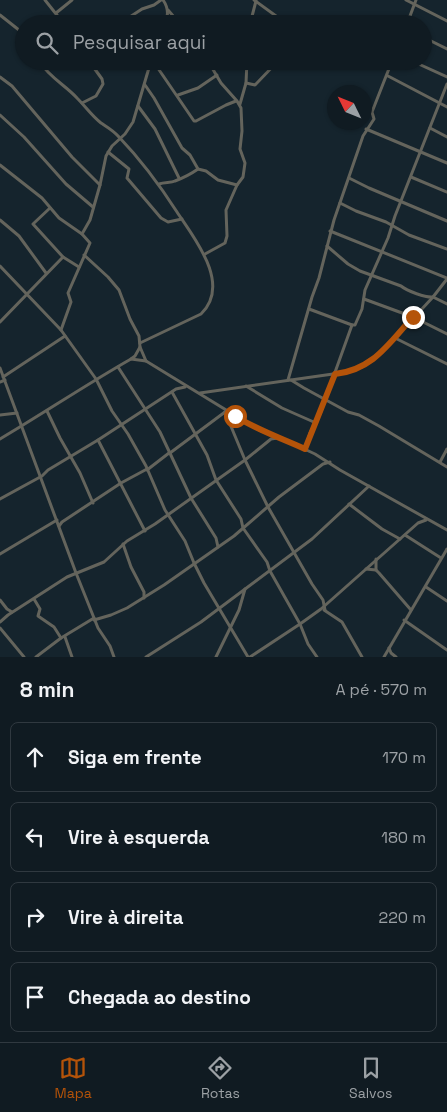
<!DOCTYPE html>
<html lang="pt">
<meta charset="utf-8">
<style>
body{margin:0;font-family:"Space Grotesk",sans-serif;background:#19242a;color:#f1f3f6}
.compass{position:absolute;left:327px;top:85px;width:45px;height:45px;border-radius:50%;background:#101b22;box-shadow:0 1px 4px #0004;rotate:313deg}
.stop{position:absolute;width:15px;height:15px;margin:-11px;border:4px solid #b45309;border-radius:50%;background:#fff}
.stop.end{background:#b45309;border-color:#fff;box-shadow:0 1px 5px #0008}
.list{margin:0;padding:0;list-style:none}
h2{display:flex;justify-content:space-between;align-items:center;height:65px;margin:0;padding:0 20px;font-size:21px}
h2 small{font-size:16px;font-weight:400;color:#9ca1a5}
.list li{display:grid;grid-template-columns:32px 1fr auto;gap:15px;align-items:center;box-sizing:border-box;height:70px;margin:0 10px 10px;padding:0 10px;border:1px solid #303940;border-radius:8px}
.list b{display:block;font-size:19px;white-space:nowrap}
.list em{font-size:16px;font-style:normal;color:#9ca1a5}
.icon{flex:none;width:28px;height:28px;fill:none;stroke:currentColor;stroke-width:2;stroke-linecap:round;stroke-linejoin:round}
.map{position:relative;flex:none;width:447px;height:657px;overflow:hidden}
.search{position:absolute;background:#101b22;box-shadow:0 1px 4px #0004;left:15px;right:15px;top:15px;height:55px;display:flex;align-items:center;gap:12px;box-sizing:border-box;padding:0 18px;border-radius:28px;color:#9ca1a5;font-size:19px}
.sheet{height:385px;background:#101b22}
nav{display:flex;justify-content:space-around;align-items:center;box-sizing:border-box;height:70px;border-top:1px solid #303940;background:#101b22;font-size:14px;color:#9ca1a5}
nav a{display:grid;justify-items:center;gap:2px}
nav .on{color:#b45309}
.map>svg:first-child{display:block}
</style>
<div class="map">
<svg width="447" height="657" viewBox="0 0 447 657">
<rect width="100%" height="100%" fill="#15242d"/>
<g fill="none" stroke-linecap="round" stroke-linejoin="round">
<g stroke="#64645c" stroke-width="3">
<polyline points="45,0 64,24"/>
<path d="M163,0C168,7 169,15 165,24"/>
<polyline points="254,0 287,24"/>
<polyline points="406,0 447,21"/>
<polyline points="168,10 180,24"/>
<polyline points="56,13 72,0"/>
<polyline points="0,15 24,34"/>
<polyline points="119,24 142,9 154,5 161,0"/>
<polyline points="250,24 256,1"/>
<polyline points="407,24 416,0"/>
<polyline points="423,37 447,49"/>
<path d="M39,61C49,77 65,85 77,98C85,106 92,116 101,123C107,127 114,131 119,137C142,161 159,184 177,212C194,238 232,284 201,314L140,343"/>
<polyline points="153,61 194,121 196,121 226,105 236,101"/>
<polyline points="412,61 447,77"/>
<polyline points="388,76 447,107"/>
<polyline points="0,77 12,86 72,157 100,185"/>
<polyline points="246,83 255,85 278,61"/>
<polyline points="145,85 154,98 182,148 190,155 198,169 206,171 218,180 237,185"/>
<polyline points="178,95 198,88 217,75"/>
<polyline points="82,103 96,96 103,84 102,79 89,61"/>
<polyline points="240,104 246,83 247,61"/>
<polyline points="138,106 155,129 179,178"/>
<polyline points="0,115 24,137 66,184 93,207"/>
<polyline points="430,128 447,137"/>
<polyline points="366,129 447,163"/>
<polyline points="108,152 129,169 127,178 161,218 168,222 182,219"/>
<polyline points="0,165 42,198 59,218 82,234 90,243 68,293 71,302 61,330"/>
<polyline points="411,177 447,192"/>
<polyline points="349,178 369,188 447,221"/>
<path d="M159,184C165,182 171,183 175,181C183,178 191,174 198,169"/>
<polyline points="340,203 356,211 386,222 409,235 447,249"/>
<polyline points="50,208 33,224 63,257 79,267"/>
<polyline points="0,220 19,236 46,273"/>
<polyline points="330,231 447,278"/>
<polyline points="82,234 90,220 100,185 106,156 112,146 125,134 133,122 151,61"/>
<path d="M327,246L348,264L360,271L401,286C407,291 426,298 433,297L447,304"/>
<polyline points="205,254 225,243 227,236 226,210 237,185 243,177 245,163 240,149 242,131 241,108 237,101 221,83 208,61"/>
<polyline points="84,255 108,277 119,290 130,319 139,336 140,347 146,361"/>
<polyline points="0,266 61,330 96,379 112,411 128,434 146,466 165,510 185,541 194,563 204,583 248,657"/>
<polyline points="364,299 413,317 447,334"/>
<polyline points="309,309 352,325"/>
<polyline points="0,322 63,257"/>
<polyline points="395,338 447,364"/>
<polyline points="131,359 146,361 259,430 281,438 315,454 340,470 447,530"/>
<polyline points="118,367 160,432 191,498 216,538 218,547"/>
<polyline points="0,368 76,573 98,628 110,646 114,657"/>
<polyline points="3,377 65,336"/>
<polyline points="288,380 312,297 319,278 334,220 363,136 374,119 372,112 392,61"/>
<polyline points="291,380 304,388 348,412 359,415 379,426 447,467"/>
<polyline points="0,382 5,380"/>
<polyline points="246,386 282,408 316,423"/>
<polyline points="172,392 207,455 216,480 241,519 243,528 267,562 270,571 300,624 308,644 317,657"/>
<polyline points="200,393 347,372 362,367 384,350 433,297 447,279"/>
<polyline points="47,411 60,438 80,473 93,503"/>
<polyline points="225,412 245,460 268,507 312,584 323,600 325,610"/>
<polyline points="0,415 17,413"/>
<path d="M0,439C44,413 87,384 131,359L135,356L140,347"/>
<polyline points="98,440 145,531"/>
<polyline points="305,449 310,433 320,414 352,325 355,325 362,309 365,290 388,238 395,216 447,84"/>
<polyline points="170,453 225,412"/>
<polyline points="440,462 447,449"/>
<polyline points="147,470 169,453"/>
<polyline points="0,499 42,476 48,470 98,440 176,389 185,387"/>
<polyline points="349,504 382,529 400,539"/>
<polyline points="59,526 62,522 121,483 147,469"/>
<polyline points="405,535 441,558"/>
<polyline points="123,544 131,567 144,592 144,598"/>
<polyline points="0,554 57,520"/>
<polyline points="366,569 376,570 379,573 411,610"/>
<polyline points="376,570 376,559"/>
<polyline points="426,587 447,601"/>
<polyline points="34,599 40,609 38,616 54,627 61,638"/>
<polyline points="0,600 7,609 12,612"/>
<polyline points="324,610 342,622 362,657"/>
<polyline points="94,620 111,615 127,608 164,585 234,536 279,497 323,464 330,462"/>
<polyline points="404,620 447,650"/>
<polyline points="0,622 8,615 67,577 104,562 127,541 155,524 245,460 271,439 278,438"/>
<polyline points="0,628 24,657"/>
<polyline points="65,637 72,657"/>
<polyline points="389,648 391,653 396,657"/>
<polyline points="36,657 61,638 94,618"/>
<polyline points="146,657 201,622 312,539 369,486"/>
<polyline points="216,657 239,610 245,589"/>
<polyline points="250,657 300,624 321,609 418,523 426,520"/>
<polyline points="384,657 447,549"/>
</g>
</g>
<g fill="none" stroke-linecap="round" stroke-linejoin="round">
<path stroke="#b45309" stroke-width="6" d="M235,416C257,430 281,438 305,449L335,374C373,370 389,343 413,317"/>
</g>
</svg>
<svg class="compass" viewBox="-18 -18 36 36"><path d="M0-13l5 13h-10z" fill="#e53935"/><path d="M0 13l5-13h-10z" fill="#9ca1a5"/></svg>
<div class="stop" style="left:235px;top:416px"></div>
<div class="stop end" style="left:413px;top:317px"></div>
<div class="search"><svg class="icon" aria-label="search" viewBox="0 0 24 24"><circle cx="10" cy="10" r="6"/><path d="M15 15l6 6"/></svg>Pesquisar aqui</div>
</div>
<section class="sheet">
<h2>8 min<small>A pé · 570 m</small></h2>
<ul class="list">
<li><svg class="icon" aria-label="ahead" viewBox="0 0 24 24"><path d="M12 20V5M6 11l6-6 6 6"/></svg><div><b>Siga em frente</b></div><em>170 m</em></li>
<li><svg class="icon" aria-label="left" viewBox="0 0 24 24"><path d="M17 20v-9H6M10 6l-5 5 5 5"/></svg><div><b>Vire à esquerda</b></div><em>180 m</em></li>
<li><svg class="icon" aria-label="right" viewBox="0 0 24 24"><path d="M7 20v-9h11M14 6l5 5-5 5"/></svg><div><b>Vire à direita</b></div><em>220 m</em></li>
<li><svg class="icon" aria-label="arrive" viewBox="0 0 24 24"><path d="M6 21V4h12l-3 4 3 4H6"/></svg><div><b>Chegada ao destino</b></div></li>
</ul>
</section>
<nav>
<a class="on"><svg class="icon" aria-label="map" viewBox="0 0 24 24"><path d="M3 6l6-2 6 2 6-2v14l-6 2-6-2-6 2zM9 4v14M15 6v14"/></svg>Mapa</a>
<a><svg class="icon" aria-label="directions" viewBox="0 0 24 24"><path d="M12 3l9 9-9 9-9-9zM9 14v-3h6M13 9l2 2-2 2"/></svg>Rotas</a>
<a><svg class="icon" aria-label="saved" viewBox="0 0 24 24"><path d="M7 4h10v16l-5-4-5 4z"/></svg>Salvos</a>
</nav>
